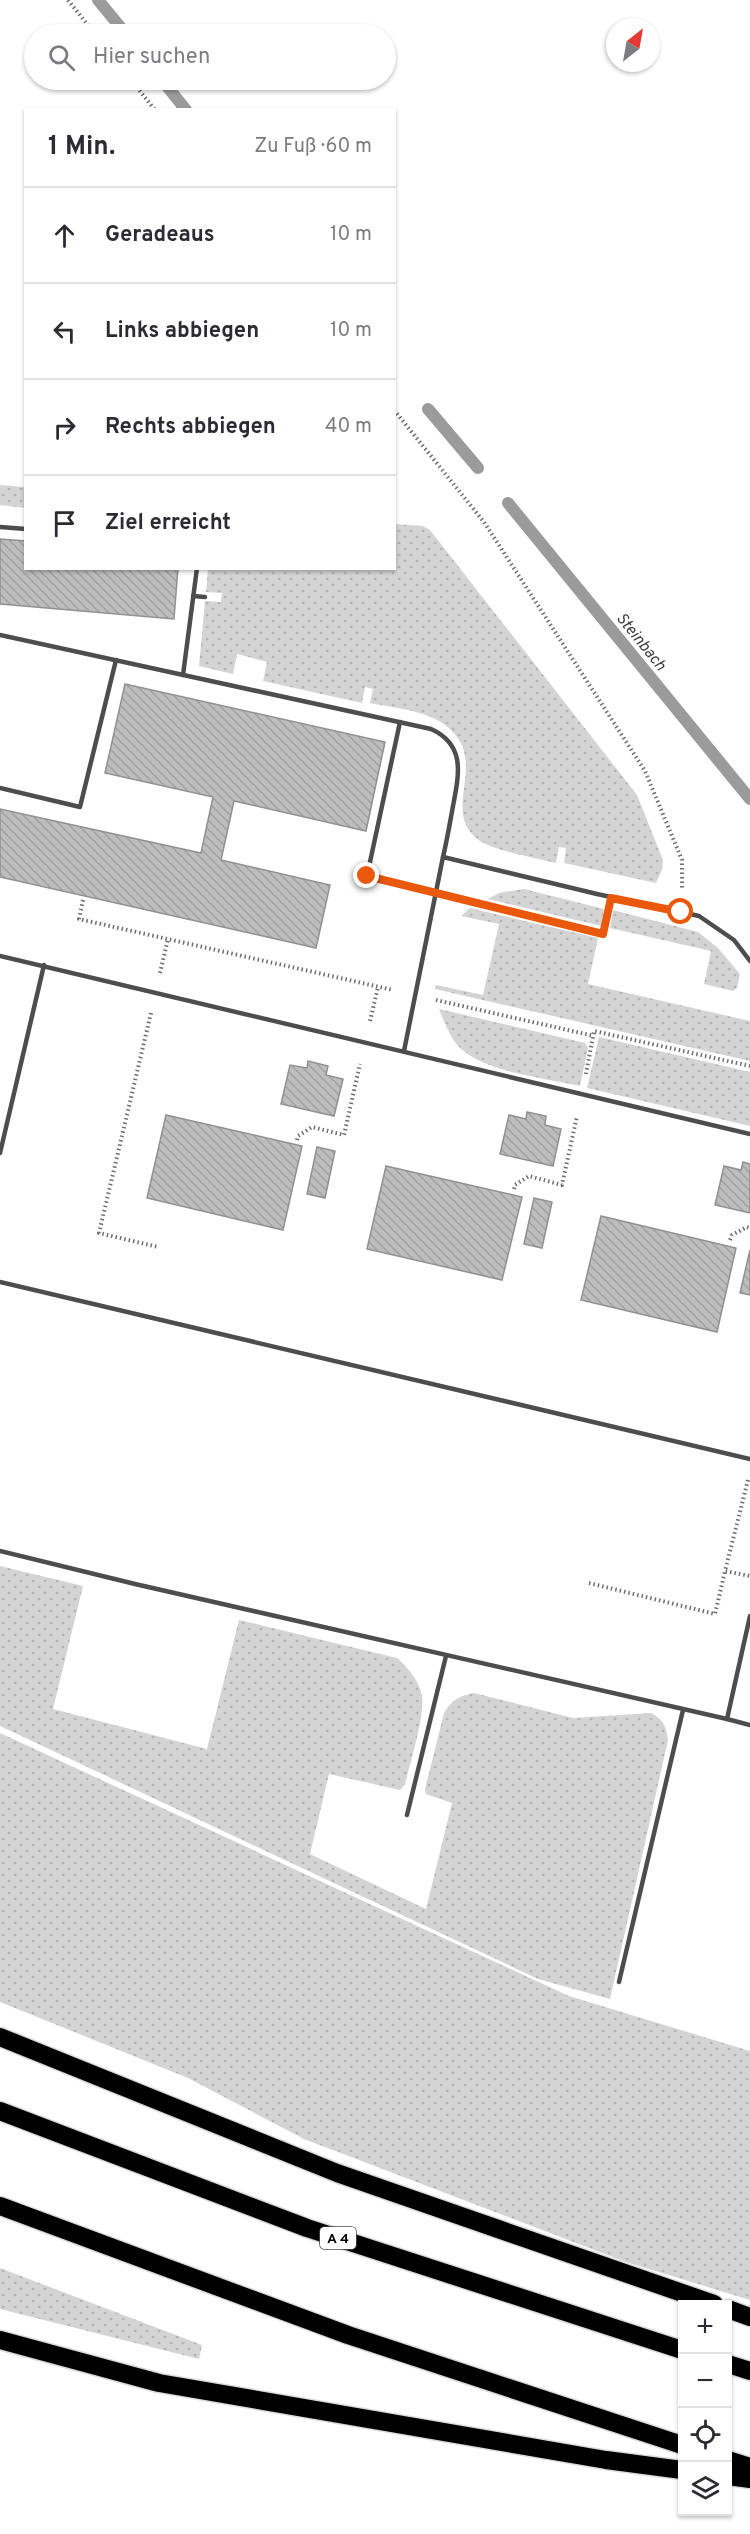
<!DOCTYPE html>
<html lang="de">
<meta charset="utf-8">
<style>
body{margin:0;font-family:Overpass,sans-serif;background:#f7f7f7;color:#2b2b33}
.controls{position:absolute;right:18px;bottom:18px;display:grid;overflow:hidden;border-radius:0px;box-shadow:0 2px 4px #0004}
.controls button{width:54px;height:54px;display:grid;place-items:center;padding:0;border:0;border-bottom:2px solid #e1e1e2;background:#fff;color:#2b2b33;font:30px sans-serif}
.compass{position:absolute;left:606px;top:18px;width:54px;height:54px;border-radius:50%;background:#fff;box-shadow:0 2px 4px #0004;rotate:31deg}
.stop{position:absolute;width:18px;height:18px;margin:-14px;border:4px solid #ea580c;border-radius:50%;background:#fff}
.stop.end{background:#ea580c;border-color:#fff;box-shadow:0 2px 6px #0008}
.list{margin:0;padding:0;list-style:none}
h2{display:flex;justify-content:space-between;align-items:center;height:78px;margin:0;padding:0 24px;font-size:26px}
h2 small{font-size:20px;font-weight:400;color:#7c7c81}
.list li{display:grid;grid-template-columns:39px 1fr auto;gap:18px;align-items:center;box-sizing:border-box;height:96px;padding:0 24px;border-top:2px solid #e1e1e2}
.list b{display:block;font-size:22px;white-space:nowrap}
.list em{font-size:20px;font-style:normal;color:#7c7c81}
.icon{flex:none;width:33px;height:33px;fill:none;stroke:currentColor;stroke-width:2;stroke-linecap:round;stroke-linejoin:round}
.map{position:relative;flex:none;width:750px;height:2534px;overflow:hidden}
.search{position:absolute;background:#fff;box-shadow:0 2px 4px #0004;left:24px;top:24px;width:372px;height:66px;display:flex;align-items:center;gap:15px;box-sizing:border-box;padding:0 21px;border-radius:33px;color:#7c7c81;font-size:22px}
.panel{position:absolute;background:#fff;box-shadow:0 2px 4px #0004;left:24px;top:108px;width:372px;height:462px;border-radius:0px}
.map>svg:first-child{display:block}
</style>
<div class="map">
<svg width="750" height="2534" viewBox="0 0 750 2534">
<defs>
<pattern id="grass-dots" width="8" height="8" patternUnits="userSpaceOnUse" patternTransform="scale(1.5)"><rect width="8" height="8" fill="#d4d4d4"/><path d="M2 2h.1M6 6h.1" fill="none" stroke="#b4b4b4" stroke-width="1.8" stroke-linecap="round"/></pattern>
<pattern id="building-back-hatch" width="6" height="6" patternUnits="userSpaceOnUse" patternTransform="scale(1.5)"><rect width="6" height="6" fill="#bdbdbd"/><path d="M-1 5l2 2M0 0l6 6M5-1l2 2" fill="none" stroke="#a1a1a1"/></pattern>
</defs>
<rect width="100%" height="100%" fill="#fff"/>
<g fill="url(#grass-dots)">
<polygon points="0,485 25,487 25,508 0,505"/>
<path d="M395,524L423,526L430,530L637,795L663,860L662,870L656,883L564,863L566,848L559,847L556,863C537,858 495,851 480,841C437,812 493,761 445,725C425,710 394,708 370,703L373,689L365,687L362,703L263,681L267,662L237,654L233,674L199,666L205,601L221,602L222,593L206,592L208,569L394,568Z"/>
<polygon points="524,889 604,909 601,926 488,899 499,893"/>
<polygon points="470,908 598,938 588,984 750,1021 750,1061 435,989 436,985 483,995 499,924 461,916"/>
<polygon points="613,910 698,932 718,948 740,974 737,988 733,991 704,984 711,951 610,928"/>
<path d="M439,1009L585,1043L588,1048L580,1086C546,1078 483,1072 459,1047C450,1037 444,1022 439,1009Z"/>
<polygon points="599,1037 750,1072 750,1126 587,1088"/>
<path d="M0,1566L83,1586L53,1709L207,1749L239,1620L397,1658C408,1668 419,1680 422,1696C425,1715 410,1764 405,1784L400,1790L329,1774L310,1854L426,1909L452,1803L426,1794L425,1789L444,1713C452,1700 459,1696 474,1693L573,1718L651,1713C664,1720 666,1726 668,1740L610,1999L538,1979L0,1726Z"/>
<polygon points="0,1733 569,1996 750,2051 750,2300 626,2262 304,2139 188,2078 0,2002"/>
<polygon points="0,2268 202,2345 199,2359 0,2309"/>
</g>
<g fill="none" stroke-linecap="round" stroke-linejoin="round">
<g stroke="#9b9b9b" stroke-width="12">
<polyline points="98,0 126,34"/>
<polyline points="162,80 186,110"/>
<polyline points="428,409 478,468"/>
<polyline points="508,503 750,799"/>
</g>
</g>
<g fill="url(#building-back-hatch)" stroke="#919191" stroke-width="1.5">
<polygon points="0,539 26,541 26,568 178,568 174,619 0,604"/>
<polygon points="125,684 385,742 366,831 234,801 221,860 330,885 316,948 0,877 0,809 201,853 213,797 105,773"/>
<polygon points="308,1061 328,1066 326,1075 343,1079 334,1116 281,1104 290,1065 307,1068"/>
<polygon points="527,1112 546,1116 545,1125 561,1129 553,1166 500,1154 509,1115 526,1119"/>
<polygon points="166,1115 302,1146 283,1230 147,1198"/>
<polygon points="317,1147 335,1151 325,1198 307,1194"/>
<polygon points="743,1162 750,1164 750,1213 715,1205 724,1166 741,1170"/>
<polygon points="386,1166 522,1197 502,1280 367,1249"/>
<polygon points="534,1198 552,1202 542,1248 524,1244"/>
<polygon points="601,1216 736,1248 717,1332 581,1300"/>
<polygon points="750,1250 750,1295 740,1293"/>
</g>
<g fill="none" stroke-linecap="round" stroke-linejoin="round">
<defs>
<g id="highway">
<polyline points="0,2037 337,2173 714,2304"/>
<polyline points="0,2111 307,2228 682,2350"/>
<polyline points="0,2206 348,2335 682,2445"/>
<polyline points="728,2309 750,2317"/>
<polyline points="0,2340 159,2383 606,2460 682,2470"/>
<polyline points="728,2364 750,2371"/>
<polyline points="728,2460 750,2467"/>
<polyline points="728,2476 750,2479"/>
</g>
</defs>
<use href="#highway" stroke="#dbdbdb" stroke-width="21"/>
<g stroke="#6f6f6f" stroke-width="4" stroke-dasharray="1.5 3" stroke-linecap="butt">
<polyline points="68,0 95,34"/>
<polyline points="131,80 155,110"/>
<polyline points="394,410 484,522 645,771 682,860 682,889"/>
<polyline points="456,897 603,934 607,919"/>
<polyline points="83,900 79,919 393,990"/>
<polyline points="160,973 168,939"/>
<polyline points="436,1000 594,1036"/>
<polyline points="151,1013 99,1233 158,1247"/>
<polyline points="370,1021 378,987"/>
<polyline points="586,1074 594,1031 750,1066"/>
<polyline points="297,1140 298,1136 312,1127 344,1135 360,1064"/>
<polyline points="514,1189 515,1185 529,1176 562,1185 577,1116"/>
<polyline points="730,1240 732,1235 747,1227 750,1228"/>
<polyline points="748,1480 725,1571 750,1576"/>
<polyline points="589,1583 715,1614 725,1571"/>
</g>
<g stroke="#4d4d4d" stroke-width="4.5">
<polyline points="0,527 26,529"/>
<polyline points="193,596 205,597"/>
<path d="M0,635L431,729C466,745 459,774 453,806C450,823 447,840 443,857"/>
<polyline points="183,675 197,568"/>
<polyline points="400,722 367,876 436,892"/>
<polyline points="0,788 80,807 116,660"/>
<polyline points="0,956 750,1134"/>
<polyline points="404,1051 443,857 597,894 699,916 734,940 750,961"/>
<polyline points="0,1153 44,965"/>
<polyline points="0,1282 750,1459"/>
<polyline points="0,1551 135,1584 727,1719 750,1616"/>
<polyline points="727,1719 750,1725"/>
<polyline points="407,1815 446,1656"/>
<polyline points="619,1982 683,1710"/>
</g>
<use href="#highway" stroke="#000" stroke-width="18"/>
</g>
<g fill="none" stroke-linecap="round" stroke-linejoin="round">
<polyline stroke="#ea580c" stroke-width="8" points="367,876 603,934 611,898 681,912"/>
</g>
<g text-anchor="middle" stroke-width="4.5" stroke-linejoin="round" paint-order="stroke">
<rect fill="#fff" stroke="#4c4c4c" stroke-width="1.5" x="320" y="2227" width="36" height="22" rx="4.5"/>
<g font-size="14" font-weight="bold" fill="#000">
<text x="338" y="2243">A 4</text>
</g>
<g font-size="16" font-style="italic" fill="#3c3c3c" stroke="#fff">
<text transform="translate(642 641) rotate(51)" y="6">Steinbach</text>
</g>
</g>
</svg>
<div class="controls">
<button>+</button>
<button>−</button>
<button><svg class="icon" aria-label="locate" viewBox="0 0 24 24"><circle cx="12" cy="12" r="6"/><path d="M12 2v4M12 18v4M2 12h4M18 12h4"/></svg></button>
<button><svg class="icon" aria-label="layers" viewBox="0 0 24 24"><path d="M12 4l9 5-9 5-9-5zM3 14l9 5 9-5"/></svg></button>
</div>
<svg class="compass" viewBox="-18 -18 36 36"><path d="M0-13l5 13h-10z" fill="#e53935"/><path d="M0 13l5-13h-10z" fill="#7c7c81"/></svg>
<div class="stop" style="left:681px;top:912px"></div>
<div class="stop end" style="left:367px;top:876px"></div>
<div class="search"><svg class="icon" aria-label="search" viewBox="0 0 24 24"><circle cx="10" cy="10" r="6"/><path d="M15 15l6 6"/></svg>Hier suchen</div>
<section class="panel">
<h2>1 Min.<small>Zu Fuß · 60 m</small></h2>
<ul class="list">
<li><svg class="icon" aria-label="ahead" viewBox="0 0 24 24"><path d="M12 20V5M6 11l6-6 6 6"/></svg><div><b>Geradeaus</b></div><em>10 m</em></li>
<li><svg class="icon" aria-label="left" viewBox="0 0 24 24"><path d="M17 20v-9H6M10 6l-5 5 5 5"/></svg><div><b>Links abbiegen</b></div><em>10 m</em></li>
<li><svg class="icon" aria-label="right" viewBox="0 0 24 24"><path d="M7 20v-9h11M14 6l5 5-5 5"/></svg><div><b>Rechts abbiegen</b></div><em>40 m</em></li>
<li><svg class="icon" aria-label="arrive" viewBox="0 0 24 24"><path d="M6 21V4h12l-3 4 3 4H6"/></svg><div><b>Ziel erreicht</b></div></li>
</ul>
</section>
</div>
